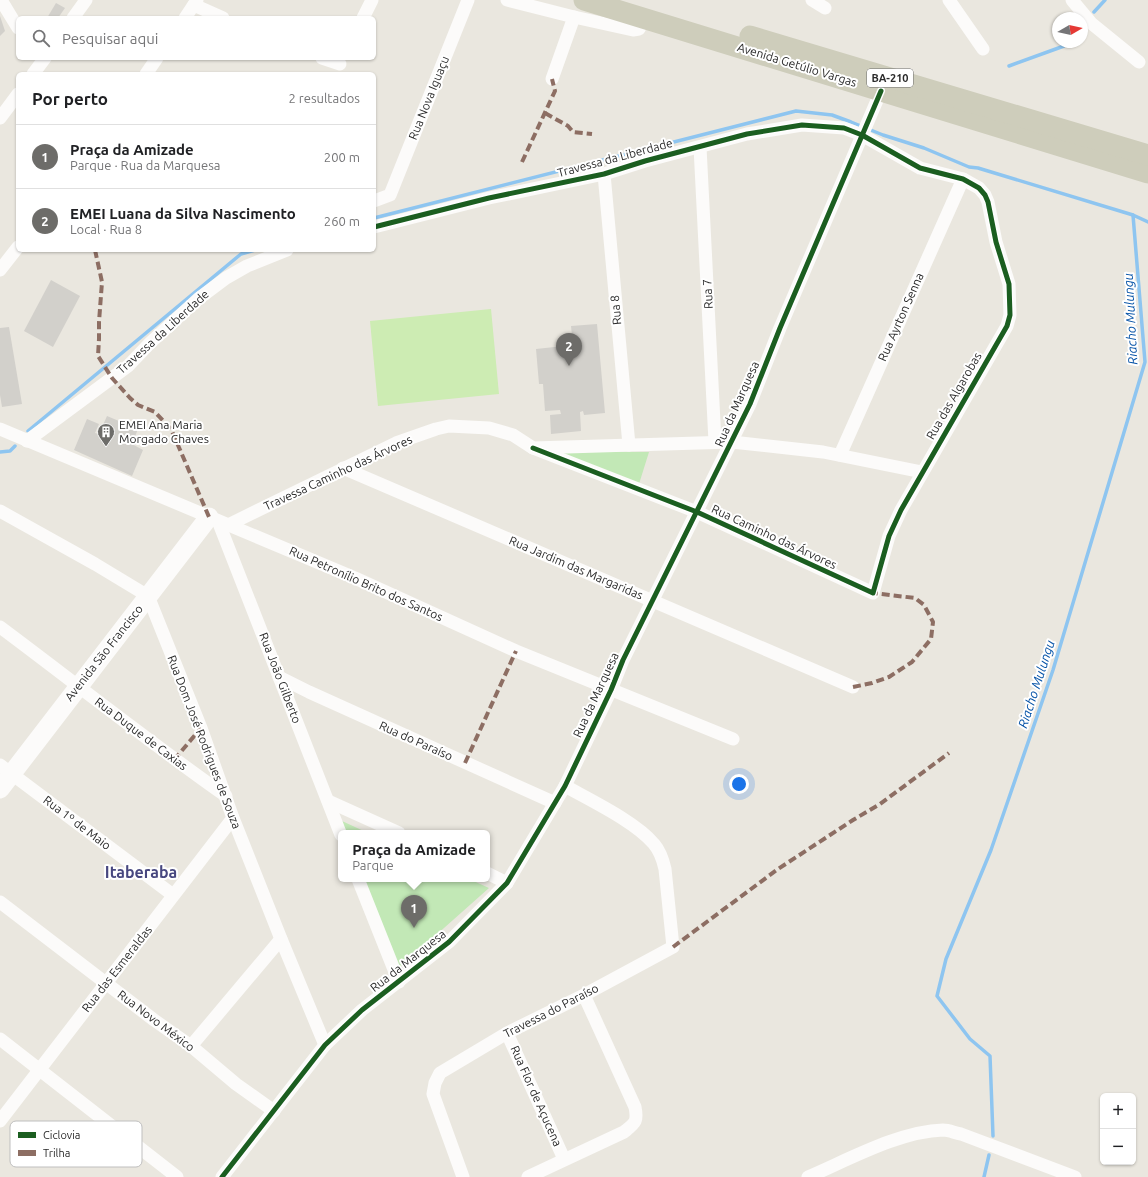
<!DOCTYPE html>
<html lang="pt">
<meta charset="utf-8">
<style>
body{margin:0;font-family:Ubuntu,sans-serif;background:#f6f6f6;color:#202124}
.controls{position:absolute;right:12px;bottom:12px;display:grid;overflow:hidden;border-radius:6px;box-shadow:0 1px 3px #0004}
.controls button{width:36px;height:36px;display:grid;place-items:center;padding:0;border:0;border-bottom:1px solid #e0e0e0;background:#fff;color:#202124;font:20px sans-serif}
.compass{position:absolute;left:1052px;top:12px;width:36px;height:36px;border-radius:50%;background:#fff;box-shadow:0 1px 3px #0004;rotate:81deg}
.you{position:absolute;left:739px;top:784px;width:14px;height:14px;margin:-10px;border:3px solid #fff;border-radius:50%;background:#1a73e8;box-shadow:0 0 0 6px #1a73e833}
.badge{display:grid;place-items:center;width:26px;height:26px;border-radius:50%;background:#6d6c69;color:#fff;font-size:13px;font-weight:700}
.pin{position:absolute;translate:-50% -33px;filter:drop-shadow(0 1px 2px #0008)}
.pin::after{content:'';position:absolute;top:21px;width:14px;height:12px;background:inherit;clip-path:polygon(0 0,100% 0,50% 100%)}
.popup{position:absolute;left:338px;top:830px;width:152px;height:52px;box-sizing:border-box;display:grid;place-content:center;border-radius:6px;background:#fff;filter:drop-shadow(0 1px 3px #0005);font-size:13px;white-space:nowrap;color:#757577}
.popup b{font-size:15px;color:#202124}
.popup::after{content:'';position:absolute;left:50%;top:100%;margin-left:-8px;border:8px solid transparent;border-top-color:#fff}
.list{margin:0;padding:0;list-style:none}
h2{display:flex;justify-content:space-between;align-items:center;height:52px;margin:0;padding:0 16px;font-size:17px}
h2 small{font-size:13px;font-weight:400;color:#757577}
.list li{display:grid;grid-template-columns:26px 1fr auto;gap:12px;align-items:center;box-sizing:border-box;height:64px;padding:0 16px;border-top:1px solid #e0e0e0}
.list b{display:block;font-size:15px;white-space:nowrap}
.list p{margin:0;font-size:13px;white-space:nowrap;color:#757577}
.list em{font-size:13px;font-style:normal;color:#757577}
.icon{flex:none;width:22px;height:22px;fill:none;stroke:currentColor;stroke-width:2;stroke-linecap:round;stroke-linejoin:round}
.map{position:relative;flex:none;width:1148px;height:1177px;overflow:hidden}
.search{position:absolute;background:#fff;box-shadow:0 1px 3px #0004;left:16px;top:16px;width:360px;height:44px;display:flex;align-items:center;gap:10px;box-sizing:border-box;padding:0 14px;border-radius:6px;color:#757577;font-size:15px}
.panel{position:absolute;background:#fff;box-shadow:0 1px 3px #0004;left:16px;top:72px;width:360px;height:180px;border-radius:6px}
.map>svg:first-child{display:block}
</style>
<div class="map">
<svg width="1148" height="1177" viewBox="0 0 1148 1177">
<rect width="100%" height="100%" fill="#eae7df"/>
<g fill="#c2e8b6">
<polygon points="554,451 649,452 639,484"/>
<polygon points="342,821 368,833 346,833"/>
<polygon points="364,879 469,879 489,888 399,968"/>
</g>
<polygon fill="#cdecb3" points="491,309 499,394 378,406 370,321"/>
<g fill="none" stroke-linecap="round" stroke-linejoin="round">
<g stroke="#8ec5f0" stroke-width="3.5">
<polyline points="1094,12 1105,0"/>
<polyline points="1009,66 1064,46 1067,42"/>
<polyline points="374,218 796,111 832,115 851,122 883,135 924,148 969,167 978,168 1133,215 1148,222"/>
<polyline points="28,431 241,254 255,250"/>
<polyline points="0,452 10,451 15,446"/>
<polyline points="993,1136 990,1056 970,1039 937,996 946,959 991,850 1053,670 1145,362 1133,215"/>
<polyline points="984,1177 989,1155"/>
</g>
</g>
<g fill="#d2d0cb">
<polygon points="56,3 65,8 58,18 47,18"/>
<polygon points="0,16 5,31 0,36"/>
<polygon points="51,280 80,296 53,347 24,331"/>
<polygon points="597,324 605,413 584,415 583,411 580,412 581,431 551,434 550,415 561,414 560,410 545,411 543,384 539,384 536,349 573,345 571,326"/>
<polygon points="9,327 22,404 2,407 0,395 0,328"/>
<polygon points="107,416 138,429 132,444 143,450 132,476 74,450 87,419 99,424 95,433 99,434"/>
</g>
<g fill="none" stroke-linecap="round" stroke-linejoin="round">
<g stroke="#fcfbfa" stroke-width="13">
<polyline points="1,0 18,28"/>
<polyline points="507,0 574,17 633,30 639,29 644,18"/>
<polyline points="812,0 825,8"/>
<polyline points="949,0 983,49"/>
<polyline points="1072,0 1091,23 1139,62"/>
<polyline points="194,5 223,18"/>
<polyline points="73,18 86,0"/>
<polyline points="185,18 197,0"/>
<polyline points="363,18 372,0"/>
<polyline points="322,58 340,64"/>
<polyline points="33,74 45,58"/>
<polyline points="146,74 157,58"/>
<polyline points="552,79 574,17"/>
<polyline points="0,118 18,94"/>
<polyline points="700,147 715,442"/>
<polyline points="604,174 629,445"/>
<polyline points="374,201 390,195 468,0"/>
<polyline points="374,227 489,198 604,174 645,161 747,134 802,125 844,128 862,135 920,168 963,179 979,188 985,195 988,202 996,242 1009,284 1010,315 1007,326 901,510 889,536 873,593 697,512 533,448"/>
<polyline points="0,270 18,247"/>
<polyline points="0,429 355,578 516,651 733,739"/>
<polyline points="27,441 128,366 150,343 198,299 226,278 247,266 287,250"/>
<polyline points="840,455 963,179"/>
<polyline points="343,468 853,687"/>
<polyline points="0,511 95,564 148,596 201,728 233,818 281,939 325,1045"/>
<polyline points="218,521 341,835"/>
<polyline points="228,525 396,443 436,429 449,426 489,428 513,435 533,448 732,442 823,452 922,472"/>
<path d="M0,627C75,683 149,742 226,796"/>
<polyline points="279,677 309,692 555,803"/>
<polyline points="0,765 173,895"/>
<polyline points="328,801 399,833"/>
<polyline points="487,873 507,883"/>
<polyline points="358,879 399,982"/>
<polyline points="0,902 154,1020 191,1046 236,1084 274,1111"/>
<polyline points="507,1033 564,1159"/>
<polyline points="0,1039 177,1177"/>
<polyline points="191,1046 281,939"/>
<polyline points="0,1121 233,818"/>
<polyline points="222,1177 325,1045 362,1010 449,942 507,883 565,786 611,690 623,660 750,404 780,328 881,91"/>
<path d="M463,1177L433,1094L435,1083L440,1073L507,1033L584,995L673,947L665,869C663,860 660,851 654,844C636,822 590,800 565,786"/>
<path d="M528,1177L624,1132C635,1123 638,1122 635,1107L584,995"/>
<path d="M808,1177C848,1160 900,1131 943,1130C949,1130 955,1133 961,1134L1075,1177"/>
</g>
<polyline stroke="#fcfbfa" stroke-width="19" points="0,789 209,517"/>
<g stroke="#cecdbb" stroke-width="21">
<polyline points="584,0 1148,173"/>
<polyline points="750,36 1148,155"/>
</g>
<g stroke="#8d6e63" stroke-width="4" stroke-dasharray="8 4" stroke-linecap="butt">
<polyline points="545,113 568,126 573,132 592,134"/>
<polyline points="522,162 555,91 552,79"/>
<polyline points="95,250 102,282 99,322 99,339 98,356 112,378 130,398 138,405 155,412 171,429 209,517"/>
<polyline points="853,687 872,683 889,677 912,662 931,639 933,622 924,605 915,598 873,593"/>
<polyline points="174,760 201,728"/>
<polyline points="465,763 516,651"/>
<polyline points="673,947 778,869 853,820 880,804 949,753"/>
</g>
<defs>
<g id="cycleway">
<polyline points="374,227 489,198 604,174 645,161 747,134 802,125 844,128 862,135 920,168 963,179 979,188 985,195 988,202 996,242 1009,284 1010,315 1007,326 901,510 889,536 873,593 697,512 533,448"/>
<polyline points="222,1177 325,1045 362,1010 449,942 507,883 565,786 611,690 623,660 750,404 780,328 881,91"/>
</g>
</defs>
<use href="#cycleway" stroke="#fff" stroke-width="8"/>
<use href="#cycleway" stroke="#1b5e20" stroke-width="5"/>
</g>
<defs>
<symbol id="building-pin" viewBox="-11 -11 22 30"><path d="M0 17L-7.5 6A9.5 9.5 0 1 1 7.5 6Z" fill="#6d6c69" stroke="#fff"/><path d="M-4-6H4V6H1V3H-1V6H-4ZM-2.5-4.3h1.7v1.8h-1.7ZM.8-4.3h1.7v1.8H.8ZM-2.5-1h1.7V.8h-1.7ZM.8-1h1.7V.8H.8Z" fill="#fff"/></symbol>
</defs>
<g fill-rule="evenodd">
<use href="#building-pin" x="96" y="422" width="20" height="27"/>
</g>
<g text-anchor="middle" stroke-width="4" stroke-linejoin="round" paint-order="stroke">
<rect fill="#fff" stroke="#6a6a6a" stroke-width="1" x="867" y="69" width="46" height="18" rx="3"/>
<g font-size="11" font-weight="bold" fill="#2a2a2a">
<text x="890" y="82">BA-210</text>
</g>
<g font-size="12" fill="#2a2a2a" stroke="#fff">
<text transform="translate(797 65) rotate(17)" y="4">Avenida Getúlio Vargas</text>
<text transform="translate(429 98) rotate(-68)" y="4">Rua Nova Iguaçu</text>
<text transform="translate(615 158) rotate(-15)" y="4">Travessa da Liberdade</text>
<text transform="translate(708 294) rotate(-93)" y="4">Rua 7</text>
<text transform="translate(616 310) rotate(-95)" y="4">Rua 8</text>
<text transform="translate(901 317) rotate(-66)" y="4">Rua Ayrton Senna</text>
<text transform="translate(163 332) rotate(-42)" y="4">Travessa da Liberdade</text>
<text transform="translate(954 396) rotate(-60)" y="4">Rua das Algarobas</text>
<text transform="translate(737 404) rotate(-66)" y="4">Rua da Marquesa</text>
<text transform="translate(338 473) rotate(-25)" y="4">Travessa Caminho das Árvores</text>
<text transform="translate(774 537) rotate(25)" y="4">Rua Caminho das Árvores</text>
<text transform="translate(576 568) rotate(23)" y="4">Rua Jardim das Margaridas</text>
<text transform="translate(366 584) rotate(24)" y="4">Rua Petronílio Brito dos Santos</text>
<text transform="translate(104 653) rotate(-52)" y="4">Avenida São Francisco</text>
<text transform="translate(280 678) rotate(69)" y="4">Rua João Gilberto</text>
<text transform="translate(596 695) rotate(-65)" y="4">Rua da Marquesa</text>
<text transform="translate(141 734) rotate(37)" y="4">Rua Duque de Caxias</text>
<text transform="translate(416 741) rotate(24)" y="4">Rua do Paraíso</text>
<text transform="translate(204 742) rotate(69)" y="4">Rua Dom José Rodrigues de Souza</text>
<text transform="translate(77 823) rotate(37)" y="4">Rua 1º de Maio</text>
<text transform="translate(408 961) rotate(-38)" y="4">Rua da Marquesa</text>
<text transform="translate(117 969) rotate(-52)" y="4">Rua das Esmeraldas</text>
<text transform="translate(551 1011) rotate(-27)" y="4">Travessa do Paraíso</text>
<text transform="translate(156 1021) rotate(37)" y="4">Rua Novo México</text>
<text transform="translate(536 1096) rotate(66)" y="4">Rua Flor de Açucena</text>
</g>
<g font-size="12" fill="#2a2a2a" stroke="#fff" text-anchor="start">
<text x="119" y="429">EMEI Ana Maria<tspan x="119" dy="14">Morgado Chaves</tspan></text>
</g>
<g font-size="13" font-style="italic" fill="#0351a6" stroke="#fff">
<text transform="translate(1130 319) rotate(-93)" y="5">Riacho Mulungu</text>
<text transform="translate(1036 684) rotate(-72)" y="5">Riacho Mulungu</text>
</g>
<g font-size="16" font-weight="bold" fill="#47477f" stroke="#fff">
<text x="141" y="878">Itaberaba</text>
</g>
</g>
<rect x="10" y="1121" width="132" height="46" rx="6" fill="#fff" stroke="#bfbfbf" stroke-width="1"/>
<rect x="18" y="1132" width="18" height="6" fill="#1b5e20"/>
<rect x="18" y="1150" width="18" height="6" fill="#8d6e63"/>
<g font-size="11" fill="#2a2a2a">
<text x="43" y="1139">Ciclovia</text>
<text x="43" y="1157">Trilha</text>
</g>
</svg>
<div class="controls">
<button>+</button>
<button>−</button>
</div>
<svg class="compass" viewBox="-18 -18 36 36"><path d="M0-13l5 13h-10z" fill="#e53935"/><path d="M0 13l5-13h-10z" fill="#757577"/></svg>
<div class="you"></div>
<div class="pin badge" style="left:414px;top:928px">1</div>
<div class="popup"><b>Praça da Amizade</b>Parque</div>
<div class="pin badge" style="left:569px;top:366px">2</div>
<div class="search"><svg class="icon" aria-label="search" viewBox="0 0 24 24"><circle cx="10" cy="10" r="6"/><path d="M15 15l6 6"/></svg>Pesquisar aqui</div>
<section class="panel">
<h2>Por perto<small>2 resultados</small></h2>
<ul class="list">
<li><span class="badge">1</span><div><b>Praça da Amizade</b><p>Parque · Rua da Marquesa</p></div><em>200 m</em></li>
<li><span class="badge">2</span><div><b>EMEI Luana da Silva Nascimento</b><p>Local · Rua 8</p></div><em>260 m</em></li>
</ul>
</section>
</div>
